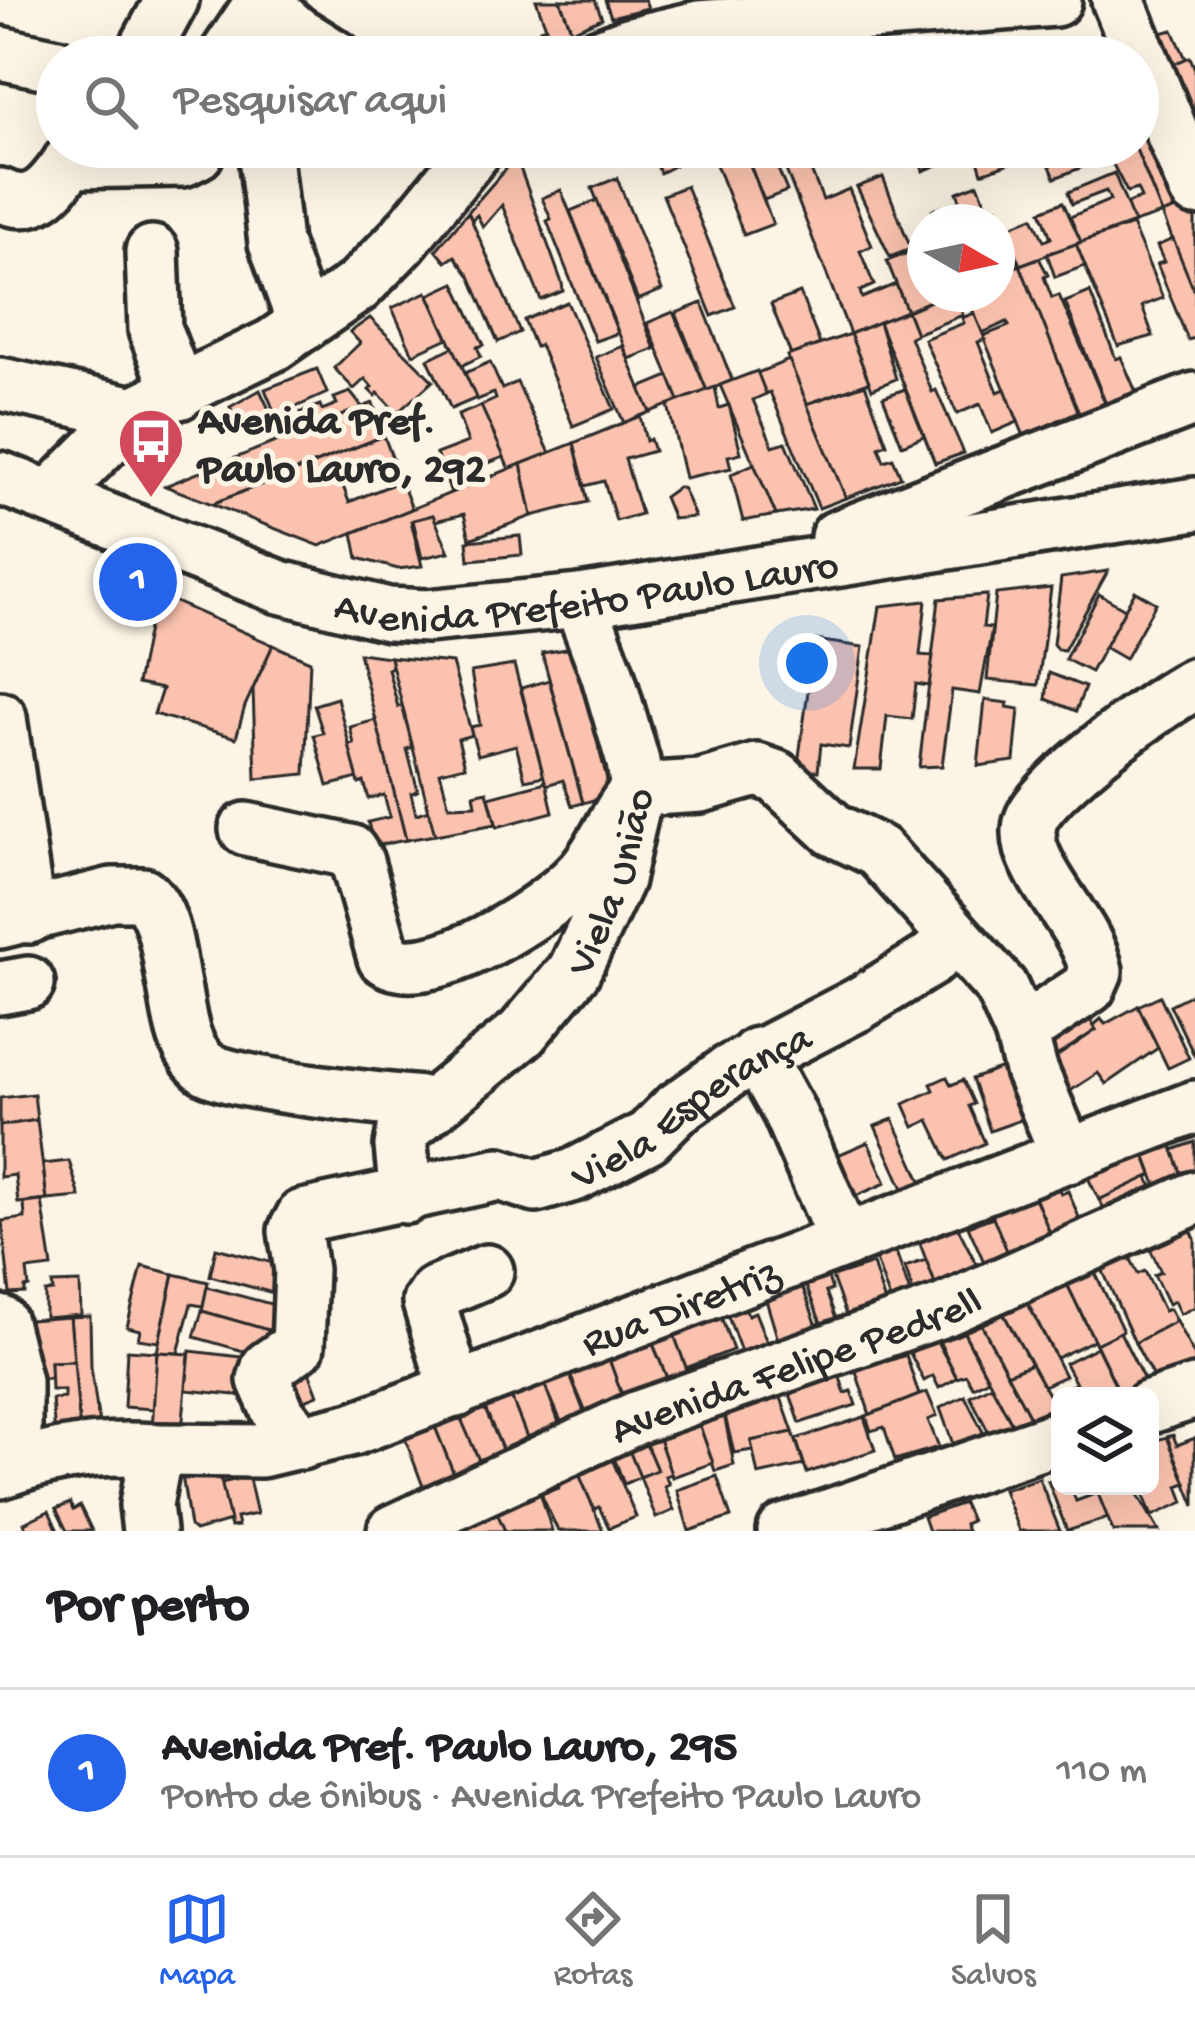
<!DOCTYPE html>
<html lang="pt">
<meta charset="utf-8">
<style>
body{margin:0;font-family:"Gochi Hand",sans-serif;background:#f2f2f2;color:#202124}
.controls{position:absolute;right:36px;bottom:36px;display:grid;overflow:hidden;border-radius:18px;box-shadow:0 12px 48px #0002}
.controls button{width:108px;height:108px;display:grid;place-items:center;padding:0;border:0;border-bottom:3px solid #e0e0e0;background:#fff;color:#202124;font:60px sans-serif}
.compass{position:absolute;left:907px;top:204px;width:108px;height:108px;border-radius:50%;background:#fff;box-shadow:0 12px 48px #0002;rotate:99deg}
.you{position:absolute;left:807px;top:663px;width:42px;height:42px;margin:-30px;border:9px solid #fff;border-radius:50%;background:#1a73e8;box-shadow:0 0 0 18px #1a73e833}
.badge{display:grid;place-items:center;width:78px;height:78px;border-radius:50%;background:#2563eb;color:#fff;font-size:39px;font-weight:700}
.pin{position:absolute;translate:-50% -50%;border:6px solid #fff;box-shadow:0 3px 12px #0006}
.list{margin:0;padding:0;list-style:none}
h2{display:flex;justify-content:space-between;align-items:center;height:156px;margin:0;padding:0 48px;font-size:51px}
h2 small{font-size:39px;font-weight:400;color:#757577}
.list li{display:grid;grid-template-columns:78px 1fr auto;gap:36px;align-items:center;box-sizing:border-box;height:168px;padding:0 48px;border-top:3px solid #e0e0e0}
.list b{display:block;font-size:45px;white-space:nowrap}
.list p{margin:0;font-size:39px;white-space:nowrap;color:#757577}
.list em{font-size:39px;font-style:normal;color:#757577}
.icon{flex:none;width:66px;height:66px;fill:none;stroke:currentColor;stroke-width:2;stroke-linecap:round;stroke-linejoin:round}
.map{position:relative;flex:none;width:1195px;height:1531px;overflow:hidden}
.search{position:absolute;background:#fff;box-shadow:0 12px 48px #0002;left:36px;right:36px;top:36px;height:132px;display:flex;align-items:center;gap:30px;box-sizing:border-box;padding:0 42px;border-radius:66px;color:#757577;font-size:45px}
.sheet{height:324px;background:#fff}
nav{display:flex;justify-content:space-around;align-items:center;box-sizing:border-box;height:168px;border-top:3px solid #e0e0e0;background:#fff;font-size:33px;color:#757577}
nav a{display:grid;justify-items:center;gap:6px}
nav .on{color:#2563eb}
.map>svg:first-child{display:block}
</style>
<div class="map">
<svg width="1195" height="1531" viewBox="0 0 1195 1531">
<rect width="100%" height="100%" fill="#fcf5e5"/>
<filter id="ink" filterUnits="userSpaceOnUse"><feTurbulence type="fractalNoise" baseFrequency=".00833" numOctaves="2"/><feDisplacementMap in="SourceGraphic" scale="24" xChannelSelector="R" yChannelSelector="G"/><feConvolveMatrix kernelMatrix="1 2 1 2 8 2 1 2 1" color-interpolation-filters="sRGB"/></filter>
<g filter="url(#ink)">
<g fill="#fbc3af" stroke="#2b2b2b" stroke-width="3">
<polygon points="536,0 560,0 572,31 546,43 540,29 546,27"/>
<polygon points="560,0 595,0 602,18 572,31"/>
<polygon points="605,0 645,0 648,8 611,17"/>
<polygon points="1173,30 1186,59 1165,68 1152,35"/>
<polygon points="1091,38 1099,57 1067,57 1061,40"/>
<polygon points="1024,43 1030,57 1001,57 996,45"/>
<polygon points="1190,57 1195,69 1195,139 1165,68"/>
<polygon points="1138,75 1190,204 1162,214 1135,147"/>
<polygon points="650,147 704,147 705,150 660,173"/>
<polygon points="709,147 743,147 773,224 744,235"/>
<polygon points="743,147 769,147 787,191 764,200"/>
<polygon points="777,147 813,147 820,164 810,168 823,200 849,189 872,246 860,251 874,285 860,291 862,298 896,284 907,311 850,334"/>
<polygon points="905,147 939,147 945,162 923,171 920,162 913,165"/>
<polygon points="979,147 1031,147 1034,154 982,173 978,160 983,158"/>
<polygon points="1042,147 1104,147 1108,157 1055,178"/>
<polygon points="1104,147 1135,147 1162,214 1134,223 1126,204 1141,198 1137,189 1127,192"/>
<polygon points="516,157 562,283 563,291 541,300 502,205 483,227 477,215 472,220 468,212"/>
<polygon points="1114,173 1134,223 1081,242 1070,217 1110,200 1106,191 1072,204 1068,192"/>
<polygon points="883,177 911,249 890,257 857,187"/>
<polygon points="617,178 662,290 638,300 592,188"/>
<polygon points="978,184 989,211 997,208 1020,265 997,274 997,222 968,222 957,192"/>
<polygon points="686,186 735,307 712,316 663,195"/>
<polygon points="561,190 618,333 595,341 547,221 551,219 542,198"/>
<polygon points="597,200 655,349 629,359 570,211"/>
<polygon points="961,201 969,221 937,222 932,210"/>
<polygon points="1063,202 1081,242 1020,265 1006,228 1033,217 1044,241 1051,238 1041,211"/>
<polygon points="1190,204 1195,216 1195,293 1162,214"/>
<polygon points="468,212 520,332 498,342 470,276 455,256 446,262 436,250"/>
<polygon points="1132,225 1163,298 1142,306 1153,336 1118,346 1076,244"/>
<polygon points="1173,239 1195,293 1195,338 1188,340 1157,264 1164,262 1157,246"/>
<polygon points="1076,244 1085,266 1055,277 1047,254"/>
<polygon points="925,246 925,294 947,294 907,311 887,261"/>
<polygon points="1039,258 1048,275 1044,277 1052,298 1059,295 1105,403 1079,414 1020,265"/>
<polygon points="1020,265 1078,411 1024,436 983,336 1009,326 1007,322 982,333 966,294 997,294 997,274"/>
<polygon points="455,283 484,345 477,347 481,356 461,366 429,295"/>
<polygon points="427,292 448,338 413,354 392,308"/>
<polygon points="1090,292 1116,359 1121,357 1136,392 1106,404 1065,302"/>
<polygon points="800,293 820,344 791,355 771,304"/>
<polygon points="947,294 949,301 956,297 963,315 916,334 907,311"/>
<polygon points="567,302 614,409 573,426 540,345 535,347 524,320"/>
<polygon points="702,303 732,380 707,391 676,313"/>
<polygon points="907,311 916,334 910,337 932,392 936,390 964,453 935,463 879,322"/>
<polygon points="673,312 707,391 679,401 647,323"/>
<polygon points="974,313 985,339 978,342 998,392 1005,389 1018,422 992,433 980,404 957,414 924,339 964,323 962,318"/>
<polygon points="370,318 433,381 397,413 378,393 375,396 369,390 372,387 365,379 354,389 334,368 360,343 350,332"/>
<polygon points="879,322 896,379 872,389 850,334"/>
<polygon points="850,334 869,382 807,404 787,356"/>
<polygon points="623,346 650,412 624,423 596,357"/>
<polygon points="453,347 477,398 451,409 428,359"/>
<polygon points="789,360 846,498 819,508 770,392 766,394 757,373"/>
<polygon points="490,362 502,389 517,382 550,453 509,469 481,406 496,399 494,393 477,400 465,373"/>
<polygon points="317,369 327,393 276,416 265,389"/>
<polygon points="757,371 766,394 753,400 773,446 786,442 814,509 776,515 720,385"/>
<polygon points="669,376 679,401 650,412 640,388"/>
<polygon points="865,384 887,444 879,447 884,461 893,458 901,477 846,498 807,404"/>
<polygon points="715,387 719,408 729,405 741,453 728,456 731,468 685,478 668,405"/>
<polygon points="905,389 924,436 902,445 883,397"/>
<polygon points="260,390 273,418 242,431 230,407"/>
<polygon points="350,392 363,408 309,431 301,412 320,405 322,410 337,404 334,398"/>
<polygon points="373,403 384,436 212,504 165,486"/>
<polygon points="481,406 504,457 478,467 483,480 451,493 436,454 468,442 458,415"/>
<polygon points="640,416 646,441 650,439 654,451 625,459 641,514 616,521 604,481 585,486 574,443"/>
<polygon points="384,436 395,465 343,486 349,502 401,481 412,509 320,546 212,504"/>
<polygon points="574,443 588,502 532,516 521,464"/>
<polygon points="521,464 532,516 470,539 464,514 435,521 433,515 411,521 422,566 398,569 358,558 353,533"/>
<polygon points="754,464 776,515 743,521 731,474"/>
<polygon points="678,487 683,489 695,517 673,519 664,497"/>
<polygon points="433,515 449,552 422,558 413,520"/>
<polygon points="520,536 522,555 469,560 467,541"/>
<polygon points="1108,571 1064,650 1057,649 1053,644 1061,578"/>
<polygon points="1051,588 1038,685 987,680 996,594"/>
<polygon points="1135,591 1156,603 1125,659 1104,647"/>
<polygon points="155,593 273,645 245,706 236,738 154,714 162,689 137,684"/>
<polygon points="1099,594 1125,609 1091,672 1065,659"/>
<polygon points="987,595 983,627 992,628 980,694 952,690 942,766 919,767 939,599"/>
<polygon points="926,601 920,655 933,656 929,686 916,684 912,719 887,716 881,769 854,769 880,606"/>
<polygon points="815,640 863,647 849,748 821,744 818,771 797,771"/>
<polygon points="273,645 310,661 305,774 256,779 253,689"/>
<polygon points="573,648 611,795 583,803 542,653"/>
<polygon points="359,653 390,657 392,667 388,669 398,707 402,705 413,747 407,749 418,791 411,793 416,814 429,810 435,835 406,840"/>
<polygon points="390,657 452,663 472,735 458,739 465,766 440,772 449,806 476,805 474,794 487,791 496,824 435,835"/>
<polygon points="514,665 544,776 525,780 516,745 478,755 470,727 480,725 471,672"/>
<polygon points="1049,673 1085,687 1076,711 1046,699"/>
<polygon points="549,680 583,803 572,806 563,780 546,785 521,688"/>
<polygon points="337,698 358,778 328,786 314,735 323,733 314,705"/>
<polygon points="985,700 1008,703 1007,707 1019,709 1014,761 978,766"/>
<polygon points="376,720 406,840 374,846 368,822 390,817 384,795 369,799 364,782 359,784 349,745 354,744 350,727"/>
<polygon points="546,782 553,812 497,827 489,797"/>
<polygon points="1194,993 1195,995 1195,1057 1170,1005"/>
<polygon points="1160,996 1189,1058 1168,1068 1138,1006"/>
<polygon points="1138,1006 1158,1048 1106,1084 1098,1073 1050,1104 1036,1071 1096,1030 1093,1026 1101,1019 1105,1024"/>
<polygon points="1084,1009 1096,1030 1052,1059 1039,1038"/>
<polygon points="1008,1066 1026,1118 990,1131 972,1079"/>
<polygon points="947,1077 951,1085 963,1080 974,1104 969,1106 985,1143 948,1160 929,1120 914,1127 904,1104 934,1090 931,1084"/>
<polygon points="34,1094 37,1120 0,1126 0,1098"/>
<polygon points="893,1119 928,1196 910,1204 875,1126"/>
<polygon points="37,1120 47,1200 18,1203 15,1175 0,1177 0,1126"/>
<polygon points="1169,1138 1186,1185 1160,1195 1142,1147"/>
<polygon points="868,1142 886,1183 844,1201 826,1160"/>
<polygon points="1195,1142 1195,1179 1185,1183 1173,1150"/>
<polygon points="1143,1151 1152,1175 1099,1200 1088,1178"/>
<polygon points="69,1161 80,1197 47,1200 43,1164"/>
<polygon points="1148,1177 1156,1197 1108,1215 1099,1200"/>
<polygon points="1057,1184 1061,1194 1068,1191 1083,1227 1053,1240 1033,1193"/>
<polygon points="1033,1193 1055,1245 1012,1263 989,1209"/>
<polygon points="42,1201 52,1267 27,1270 29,1287 25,1288 25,1293 10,1294 2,1221 25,1218 24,1203"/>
<polygon points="993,1217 1012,1263 989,1273 968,1226"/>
<polygon points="1186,1218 1195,1239 1195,1307 1180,1314 1174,1301 1168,1304 1154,1275 1161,1272 1145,1238"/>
<polygon points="955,1222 982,1275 939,1294 917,1236"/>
<polygon points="892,1240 914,1305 894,1312 872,1248"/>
<polygon points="1125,1247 1138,1274 1145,1271 1164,1311 1169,1309 1176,1321 1135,1343 1098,1260"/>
<polygon points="216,1248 281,1265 273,1293 210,1276"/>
<polygon points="926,1260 941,1300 918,1307 905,1267"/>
<polygon points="873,1264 886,1306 848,1320 832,1277"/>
<polygon points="1091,1264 1123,1331 1096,1344 1063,1276"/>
<polygon points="142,1266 174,1274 159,1342 138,1339 140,1330 127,1327"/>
<polygon points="826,1271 832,1290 826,1292 838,1324 824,1330 803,1279"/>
<polygon points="174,1274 208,1282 207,1287 203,1306 191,1304 178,1353 157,1352"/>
<polygon points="1063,1276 1094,1340 1056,1358 1028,1303"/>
<polygon points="80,1283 81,1315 45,1318 45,1292 53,1291 52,1284"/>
<polygon points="802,1286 821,1336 781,1350 766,1300"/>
<polygon points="207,1287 286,1308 278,1333 202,1311"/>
<polygon points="1027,1302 1065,1376 1043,1386 1001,1309 1011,1303 1014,1309"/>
<polygon points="744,1304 748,1315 755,1312 770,1350 744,1360 726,1311"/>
<polygon points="998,1304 1031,1364 1007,1374 977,1316"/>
<polygon points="202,1311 282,1334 275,1360 194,1337"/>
<polygon points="720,1314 733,1350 686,1368 673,1332"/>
<polygon points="90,1316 91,1367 99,1424 79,1426 70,1317"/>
<polygon points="977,1316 1030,1417 1012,1424 960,1325"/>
<polygon points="70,1317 74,1361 50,1362 51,1378 29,1379 29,1320"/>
<polygon points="1176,1321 1195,1357 1195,1365 1154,1379 1135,1343"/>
<polygon points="960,1325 988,1379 973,1387 966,1375 957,1378 937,1337"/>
<polygon points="673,1332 691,1381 671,1388 652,1341"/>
<polygon points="1120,1332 1145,1382 1119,1392 1096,1344"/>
<polygon points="650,1337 671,1388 626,1406 607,1354"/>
<polygon points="935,1338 957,1378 939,1388 933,1376 924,1381 910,1353"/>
<polygon points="1097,1347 1119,1392 1106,1396 1075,1396 1070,1386 1076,1384 1065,1363"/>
<polygon points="127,1350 157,1352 154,1409 124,1407"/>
<polygon points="190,1351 250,1358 240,1393 245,1396 186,1390"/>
<polygon points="157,1352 189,1354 182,1431 152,1429"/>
<polygon points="607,1354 625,1403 588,1417 568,1370"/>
<polygon points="886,1355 888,1361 906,1355 919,1395 870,1415 852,1359"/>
<polygon points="74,1361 80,1433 55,1436 52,1399 64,1398 64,1390 51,1390 50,1362"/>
<polygon points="305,1361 318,1395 279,1410 265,1375"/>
<polygon points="1031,1364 1055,1407 1030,1417 1007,1374"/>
<polygon points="836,1365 845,1393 851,1391 856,1405 800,1423 790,1394 781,1397 777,1386"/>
<polygon points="568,1370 589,1425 567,1435 543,1380"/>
<polygon points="543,1380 564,1436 532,1450 509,1392"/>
<polygon points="991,1385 1012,1424 989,1433 970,1396"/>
<polygon points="777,1386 793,1432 751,1441 753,1450 734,1453 722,1403"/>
<polygon points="509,1392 532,1450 507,1461 483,1403"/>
<polygon points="927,1392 937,1416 928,1420 939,1447 895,1460 884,1427 871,1431 866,1416"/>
<polygon points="965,1396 984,1434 954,1447 940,1408"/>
<polygon points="484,1407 507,1461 484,1472 460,1417"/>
<polygon points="723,1409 734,1465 715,1471 696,1414"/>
<polygon points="458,1412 484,1472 458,1484 433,1422"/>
<polygon points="864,1417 875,1450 807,1473 796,1439"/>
<polygon points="433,1422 458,1484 427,1497 403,1433"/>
<polygon points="699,1424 713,1463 672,1477 659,1439"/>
<polygon points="640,1430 657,1470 640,1477 623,1436"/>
<polygon points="793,1432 804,1465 758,1475 751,1441"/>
<polygon points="1173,1435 1177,1445 1195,1438 1195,1506 1167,1437"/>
<polygon points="623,1436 640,1477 624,1484 609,1444"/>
<polygon points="1167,1437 1186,1483 1178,1486 1184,1502 1152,1516 1140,1486 1150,1486 1150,1442"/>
<polygon points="659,1439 671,1474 665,1476 669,1484 664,1486 674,1510 656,1518 640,1477 657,1470 646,1444"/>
<polygon points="610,1454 636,1517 609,1528 599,1507 594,1509 576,1467"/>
<polygon points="576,1467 603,1531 558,1531 541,1494 559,1488 554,1476"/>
<polygon points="247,1470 257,1514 236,1518 238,1526 231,1527 221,1483 234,1480 232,1471"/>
<polygon points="219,1472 230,1521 195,1531 190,1527 182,1475"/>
<polygon points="717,1476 731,1517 689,1531 677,1490"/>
<polygon points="1060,1477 1060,1486 1070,1486 1076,1501 1098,1493 1108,1518 1067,1531 1048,1481"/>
<polygon points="1039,1478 1060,1531 1019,1531 1003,1490"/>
<polygon points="1095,1486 1133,1486 1159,1531 1113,1531"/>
<polygon points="540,1492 552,1531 505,1531 496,1512"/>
<polygon points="70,1503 73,1510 80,1506 92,1531 67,1531 56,1509"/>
<polygon points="963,1503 971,1521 964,1524 967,1531 928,1531 923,1517"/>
<polygon points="494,1506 505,1531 452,1531"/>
<polygon points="49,1511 58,1531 27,1531 24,1523"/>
</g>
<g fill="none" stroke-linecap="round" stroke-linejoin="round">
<defs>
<g id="minor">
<polyline points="259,0 296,32 336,57"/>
<polyline points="1118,0 1195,189"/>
<polyline points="0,53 57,65"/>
<polyline points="141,57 172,0"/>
<polyline points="225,57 263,0"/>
<polyline points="594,57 631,43 699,27 1055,0"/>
<polyline points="264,147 275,243 304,324"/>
<polyline points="69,162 183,160 197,153 198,147"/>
<path d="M0,195C41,215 58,177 80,147"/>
<polyline points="152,252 155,330 179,393"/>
<polyline points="0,384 134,413"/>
<path id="s1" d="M0,478L280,587L388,614L427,616L580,601L1195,504"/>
<polyline points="52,495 134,413 273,345 358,286 402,241 478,147"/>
<polyline points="837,537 1195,399"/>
<polyline points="0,718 29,917"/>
<path d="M246,829L350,851L357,862L384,958C428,989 548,910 580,875C604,850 614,815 637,790L701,786L757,770L777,777L834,830L878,851L1001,987L1021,1032"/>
<path d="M0,922L112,894H143C165,913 168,953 173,980C179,1009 180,1047 205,1067C226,1084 397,1101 434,1104"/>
<polyline points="0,988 28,983"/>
<polyline points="757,1054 789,1112 845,1241"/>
<path d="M1068,1157L1031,1070L1021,1032L1089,987L1096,971C1088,930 1045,890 1031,848C1029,840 1028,828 1031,820C1042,787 1161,700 1195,684"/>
<path id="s2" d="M406,1197L401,1146L404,1129L522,1033L574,971L617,880L637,790L633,762L607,673L580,601"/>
<polyline points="0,1322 15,1381 15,1466"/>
<polyline points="456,1391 429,1302 435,1293 487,1271"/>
<polyline points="1150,1407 1195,1392"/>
<path id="s3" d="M301,1443L279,1414L264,1380L268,1367L298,1346L301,1270L295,1231L303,1216L499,1174L536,1186L574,1175L648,1137L675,1110L730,1071L859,1004L929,961L955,938"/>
<path id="s4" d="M156,1450L261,1451L353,1429L1195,1107"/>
<path d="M0,1472C51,1453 102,1446 156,1450L146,1505L149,1531"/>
<path id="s5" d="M394,1531L636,1418L944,1310L1195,1198"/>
<polyline points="784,1531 1060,1437"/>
</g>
</defs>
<use href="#minor" stroke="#2b2b2b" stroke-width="60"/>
<use href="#minor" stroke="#fcf5e5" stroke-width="51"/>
</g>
</g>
<defs>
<symbol id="bus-pin" viewBox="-11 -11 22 30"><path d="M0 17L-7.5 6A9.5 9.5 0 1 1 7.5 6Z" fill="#d1495b" stroke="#fcf5e5"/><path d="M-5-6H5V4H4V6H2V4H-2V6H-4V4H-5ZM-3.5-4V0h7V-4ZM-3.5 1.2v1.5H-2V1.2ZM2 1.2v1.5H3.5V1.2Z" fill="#fff"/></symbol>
</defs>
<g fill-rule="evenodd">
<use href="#bus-pin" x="113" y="403" width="76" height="104"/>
</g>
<g text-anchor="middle" stroke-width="10" stroke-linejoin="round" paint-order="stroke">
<g font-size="42" font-weight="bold" fill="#2b2b2b" stroke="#fcf5e5" text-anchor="start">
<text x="198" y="432">Avenida Pref.<tspan x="198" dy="48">Paulo Lauro, 292</tspan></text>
</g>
<g font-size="42" fill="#2b2b2b" stroke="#fcf5e5">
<text dy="15" stroke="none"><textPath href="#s1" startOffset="612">Avenida Prefeito Paulo Lauro</textPath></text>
<text dy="15" stroke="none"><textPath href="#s2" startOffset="399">Viela União</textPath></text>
<text dy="15" stroke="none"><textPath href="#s3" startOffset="672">Viela Esperança</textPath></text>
<text dy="15" stroke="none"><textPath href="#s4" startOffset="549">Rua Diretriz</textPath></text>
<text dy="15" stroke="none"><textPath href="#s5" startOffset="435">Avenida Felipe Pedrell</textPath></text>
</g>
</g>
</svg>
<div class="controls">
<button><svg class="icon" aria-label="layers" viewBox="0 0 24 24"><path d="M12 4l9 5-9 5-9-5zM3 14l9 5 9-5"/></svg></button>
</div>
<svg class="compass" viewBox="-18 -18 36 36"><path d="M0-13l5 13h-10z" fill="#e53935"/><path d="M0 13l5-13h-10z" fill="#757577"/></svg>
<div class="you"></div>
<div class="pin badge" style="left:138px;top:582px">1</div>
<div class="search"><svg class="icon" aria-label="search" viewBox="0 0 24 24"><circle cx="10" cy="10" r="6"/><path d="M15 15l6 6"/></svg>Pesquisar aqui</div>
</div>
<section class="sheet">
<h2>Por perto<small></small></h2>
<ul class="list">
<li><span class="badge">1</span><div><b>Avenida Pref. Paulo Lauro, 295</b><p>Ponto de ônibus · Avenida Prefeito Paulo Lauro</p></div><em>110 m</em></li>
</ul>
</section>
<nav>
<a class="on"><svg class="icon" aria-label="map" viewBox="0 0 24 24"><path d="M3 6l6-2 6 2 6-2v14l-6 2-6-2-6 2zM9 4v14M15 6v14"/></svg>Mapa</a>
<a><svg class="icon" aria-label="directions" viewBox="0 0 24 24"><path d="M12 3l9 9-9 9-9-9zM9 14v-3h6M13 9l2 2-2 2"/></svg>Rotas</a>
<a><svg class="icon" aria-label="saved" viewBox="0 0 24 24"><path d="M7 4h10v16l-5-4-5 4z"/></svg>Salvos</a>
</nav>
